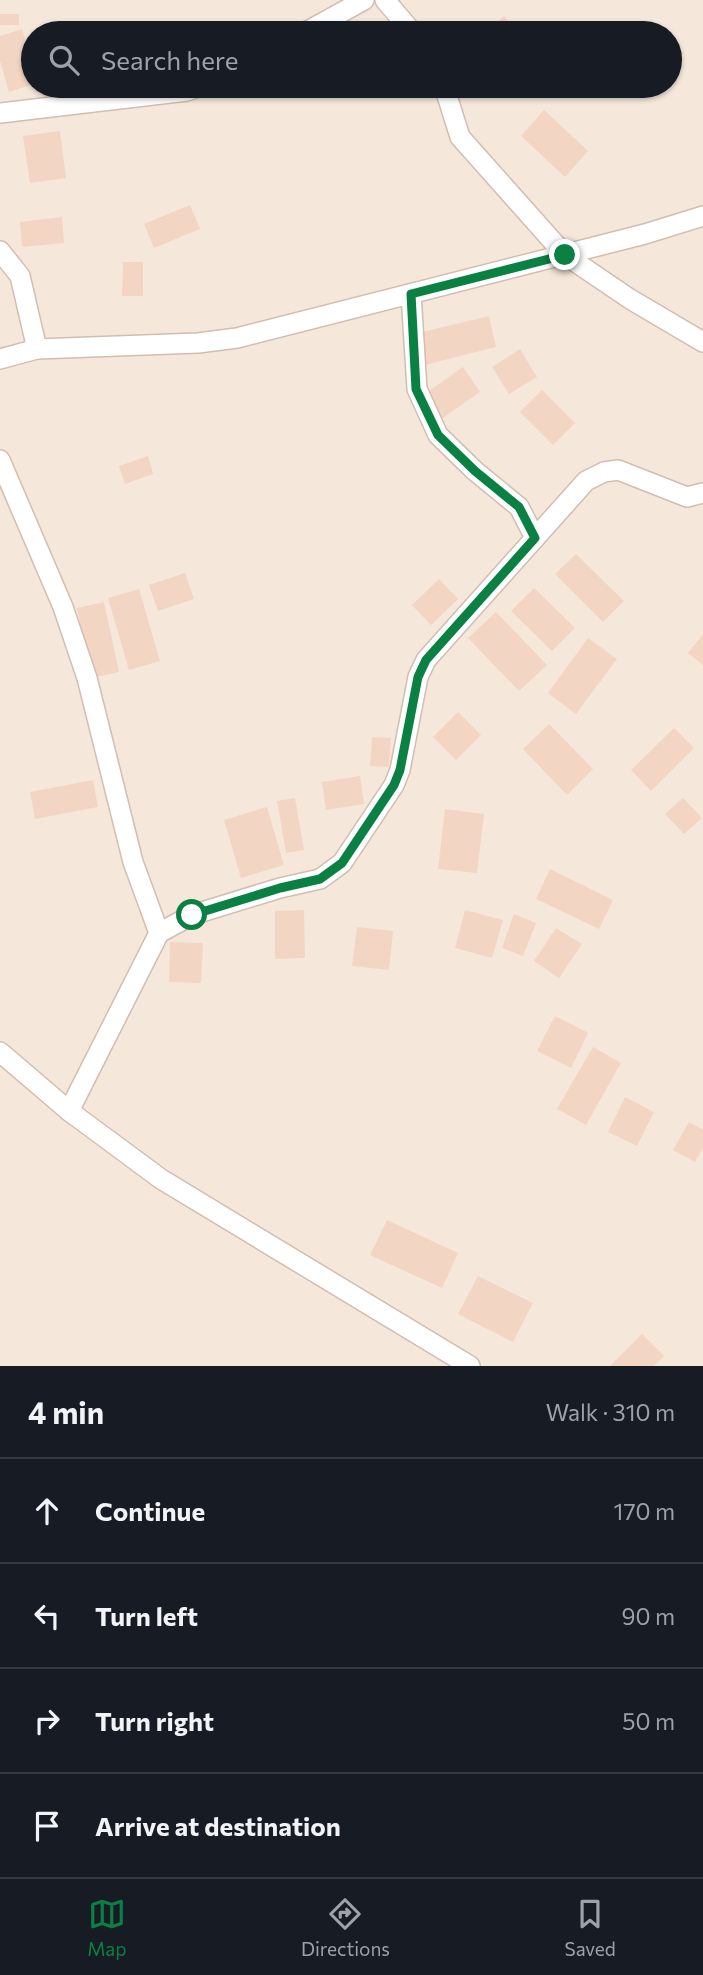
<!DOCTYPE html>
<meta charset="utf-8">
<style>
body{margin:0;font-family:Commissioner,sans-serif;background:#242831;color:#f1f3f6}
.stop{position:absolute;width:21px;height:21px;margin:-16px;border:5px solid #0b8043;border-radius:50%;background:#fff}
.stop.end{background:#0b8043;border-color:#fff;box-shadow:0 2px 7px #0008}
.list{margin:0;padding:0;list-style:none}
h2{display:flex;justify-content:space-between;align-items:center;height:91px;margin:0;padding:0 28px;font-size:30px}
h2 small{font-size:23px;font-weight:400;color:#9ea1a6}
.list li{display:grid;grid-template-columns:46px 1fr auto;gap:21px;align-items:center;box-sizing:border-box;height:105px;padding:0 28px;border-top:2px solid #363941}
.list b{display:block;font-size:26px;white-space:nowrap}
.list em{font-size:23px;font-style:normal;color:#9ea1a6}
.icon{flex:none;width:38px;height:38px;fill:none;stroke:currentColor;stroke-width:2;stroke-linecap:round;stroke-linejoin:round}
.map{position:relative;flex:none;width:703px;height:1366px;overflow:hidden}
.search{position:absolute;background:#171b24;box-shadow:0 2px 5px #0004;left:21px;right:21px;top:21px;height:77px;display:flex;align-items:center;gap:18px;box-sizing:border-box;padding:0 24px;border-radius:38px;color:#9ea1a6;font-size:26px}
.sheet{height:511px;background:#171b24}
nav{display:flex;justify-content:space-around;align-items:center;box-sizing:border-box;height:98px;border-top:2px solid #363941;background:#171b24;font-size:19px;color:#9ea1a6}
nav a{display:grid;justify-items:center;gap:4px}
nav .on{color:#0b8043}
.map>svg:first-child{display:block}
</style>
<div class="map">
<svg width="703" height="1366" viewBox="0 0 703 1366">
<rect width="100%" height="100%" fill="#fdf6ec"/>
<path fill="#f5e8da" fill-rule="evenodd" d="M0,0H703V1366H0ZM33,33H670V86H33Z"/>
<g fill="#f3d5c3">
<rect x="0" y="14" width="19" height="11"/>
<polygon points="504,16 517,33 483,33"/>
<polygon points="218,25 219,33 177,33 177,29"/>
<polygon points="22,29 33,65 33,84 9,92 0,61 0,36"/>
<polygon points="544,110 588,151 565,177 521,136"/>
<polygon points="60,131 66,178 30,183 23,136"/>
<polygon points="190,205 200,229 154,248 144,224"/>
<polygon points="62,217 64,243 22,247 20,222"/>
<polygon points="123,262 143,262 143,296 122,296"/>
<polygon points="489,316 496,347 425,365 418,333"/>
<polygon points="520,349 537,377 509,394 492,367"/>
<polygon points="463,367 480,392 440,420 423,395"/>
<polygon points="542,390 575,423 553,445 520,412"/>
<polygon points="148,456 153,474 125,484 119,466"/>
<polygon points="576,554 624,601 603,622 555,574"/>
<polygon points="185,573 194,599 158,611 149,585"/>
<polygon points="439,579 458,599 431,625 412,605"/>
<polygon points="534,588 575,628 552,651 511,611"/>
<polygon points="139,589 160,661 129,670 108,598"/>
<polygon points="104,602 119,672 92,678 77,608"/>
<polygon points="496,612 547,665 519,691 468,638"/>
<polygon points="703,634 703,665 688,653"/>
<polygon points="588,638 617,659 576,714 548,693"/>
<polygon points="458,712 481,735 456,760 433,737"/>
<polygon points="549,724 593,769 567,795 523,749"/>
<polygon points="674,728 694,748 651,791 631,770"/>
<polygon points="372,737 391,738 389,767 370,766"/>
<polygon points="360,776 364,804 326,810 322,782"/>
<polygon points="93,780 98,807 35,819 30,792"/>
<polygon points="295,798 304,850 286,853 277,801"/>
<polygon points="683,798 702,818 684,834 665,814"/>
<polygon points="267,807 284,865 241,878 224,820"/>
<polygon points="445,809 484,814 477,873 438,869"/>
<polygon points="550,869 613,900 599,929 536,899"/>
<polygon points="304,910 305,958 275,959 275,911"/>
<polygon points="465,910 503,920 492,958 455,948"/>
<polygon points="514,914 536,923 523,956 502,948"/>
<polygon points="357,927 393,931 389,970 352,966"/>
<polygon points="556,928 582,944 559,978 534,961"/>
<polygon points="170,942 203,943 201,983 169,982"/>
<polygon points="555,1016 588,1033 571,1068 537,1051"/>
<polygon points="593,1047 621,1063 586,1125 557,1109"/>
<polygon points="625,1097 654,1112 637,1146 608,1132"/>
<polygon points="689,1122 703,1130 703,1148 695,1162 673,1150"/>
<polygon points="387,1220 458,1253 442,1288 370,1255"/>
<polygon points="478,1276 533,1303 513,1342 458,1314"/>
<polygon points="642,1334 664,1356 654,1366 610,1366"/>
</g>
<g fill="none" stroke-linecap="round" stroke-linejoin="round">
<defs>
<g id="minor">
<polyline points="385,0 413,33"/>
<polyline points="304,33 364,0"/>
<polyline points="444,86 460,137 565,255 630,299 703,342"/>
<polyline points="0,113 187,91 201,86"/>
<polyline points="0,251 20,276 37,349"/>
<polyline points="411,294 417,389 438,435 475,471 519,507 535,538"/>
<polyline points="0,359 37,349 198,343 237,338 645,234 703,216"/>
<polyline points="0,460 63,607 87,678 133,862 159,933"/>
<polyline points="0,1052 69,1111 161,1179 470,1366"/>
<polyline points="69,1111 159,933 192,915 280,888 320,879 342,863 394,785 400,770 418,677 426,660 586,481 604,472 618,470 687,497 703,493"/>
</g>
</defs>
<use href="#minor" stroke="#d1beb0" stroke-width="22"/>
<use href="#minor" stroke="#fff" stroke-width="19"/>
</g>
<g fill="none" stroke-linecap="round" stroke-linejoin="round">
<polyline stroke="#0b8043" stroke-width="9" points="192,915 280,888 320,879 342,863 394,785 400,770 418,677 426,660 535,538 519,507 475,471 438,435 416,389 411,294 565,255"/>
</g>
</svg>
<div class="stop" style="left:192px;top:915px"></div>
<div class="stop end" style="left:565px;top:255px"></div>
<div class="search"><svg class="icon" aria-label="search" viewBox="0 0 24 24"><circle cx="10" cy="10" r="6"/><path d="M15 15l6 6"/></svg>Search here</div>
</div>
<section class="sheet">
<h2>4 min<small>Walk · 310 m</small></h2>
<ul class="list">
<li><svg class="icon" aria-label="ahead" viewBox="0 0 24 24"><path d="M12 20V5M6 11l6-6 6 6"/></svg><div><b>Continue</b></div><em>170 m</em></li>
<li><svg class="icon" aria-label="left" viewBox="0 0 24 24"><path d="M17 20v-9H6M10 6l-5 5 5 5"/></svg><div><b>Turn left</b></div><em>90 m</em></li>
<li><svg class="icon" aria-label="right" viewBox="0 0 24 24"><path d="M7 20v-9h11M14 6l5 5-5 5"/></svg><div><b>Turn right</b></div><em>50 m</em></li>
<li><svg class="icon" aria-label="arrive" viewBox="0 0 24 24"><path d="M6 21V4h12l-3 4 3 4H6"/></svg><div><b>Arrive at destination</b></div></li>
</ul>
</section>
<nav>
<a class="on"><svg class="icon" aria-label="map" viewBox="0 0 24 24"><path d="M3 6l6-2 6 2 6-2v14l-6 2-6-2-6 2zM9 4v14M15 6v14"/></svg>Map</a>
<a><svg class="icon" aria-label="directions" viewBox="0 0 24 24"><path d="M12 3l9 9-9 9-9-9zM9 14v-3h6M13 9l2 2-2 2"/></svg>Directions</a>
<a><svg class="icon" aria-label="saved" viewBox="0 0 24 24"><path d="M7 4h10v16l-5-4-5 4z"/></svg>Saved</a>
</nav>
